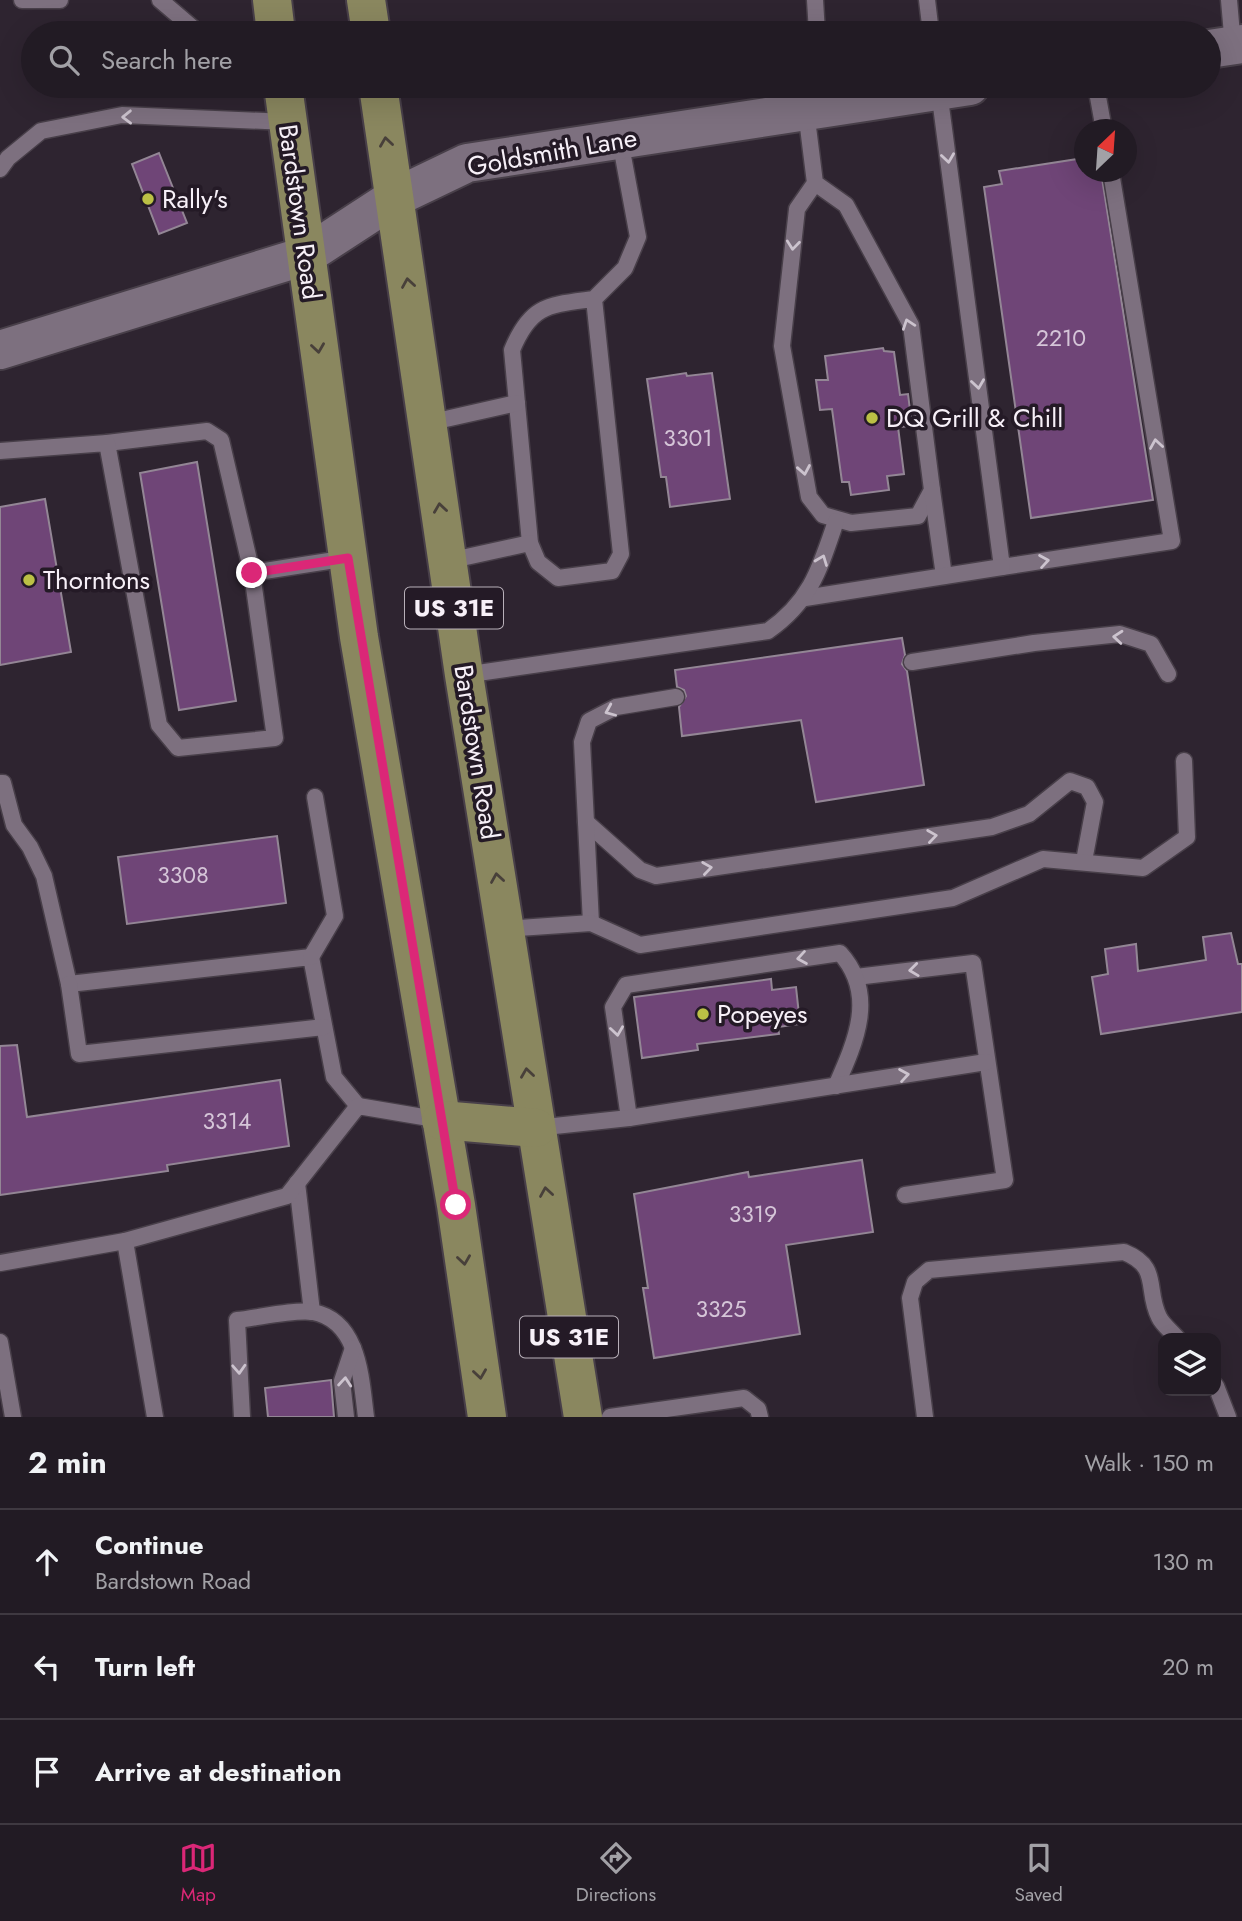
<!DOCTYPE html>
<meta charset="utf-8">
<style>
body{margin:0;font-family:Jost,sans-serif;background:#2a242c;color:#f1f3f6}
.controls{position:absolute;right:21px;bottom:21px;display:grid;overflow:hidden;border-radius:14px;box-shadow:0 7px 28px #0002}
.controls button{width:63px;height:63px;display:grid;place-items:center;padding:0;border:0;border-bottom:2px solid #3f3941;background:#221b24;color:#f1f3f6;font:35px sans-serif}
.compass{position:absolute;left:1074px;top:119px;width:63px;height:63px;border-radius:50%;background:#221b24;box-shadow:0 7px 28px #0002;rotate:25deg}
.stop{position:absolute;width:21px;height:21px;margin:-16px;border:5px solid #db2777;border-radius:50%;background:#fff}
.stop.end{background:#db2777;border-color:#fff;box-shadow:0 2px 7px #0008}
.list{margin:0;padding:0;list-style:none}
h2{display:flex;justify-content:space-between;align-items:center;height:91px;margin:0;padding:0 28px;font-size:30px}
h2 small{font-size:23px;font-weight:400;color:#a2a1a6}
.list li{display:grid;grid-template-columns:46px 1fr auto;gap:21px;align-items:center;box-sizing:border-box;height:105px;padding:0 28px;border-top:2px solid #3f3941}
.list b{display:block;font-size:26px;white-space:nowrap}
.list p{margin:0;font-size:23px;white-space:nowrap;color:#a2a1a6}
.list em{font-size:23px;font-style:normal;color:#a2a1a6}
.icon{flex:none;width:38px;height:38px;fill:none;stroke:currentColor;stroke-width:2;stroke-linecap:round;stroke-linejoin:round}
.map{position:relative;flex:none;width:1242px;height:1417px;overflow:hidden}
.search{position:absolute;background:#221b24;box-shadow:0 7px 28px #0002;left:21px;right:21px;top:21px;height:77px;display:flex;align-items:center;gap:18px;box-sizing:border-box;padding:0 24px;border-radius:38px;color:#a2a1a6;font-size:26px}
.sheet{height:406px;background:#221b24}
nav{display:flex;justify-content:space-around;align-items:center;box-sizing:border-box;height:98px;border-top:2px solid #3f3941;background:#221b24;font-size:19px;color:#a2a1a6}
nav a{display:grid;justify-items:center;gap:4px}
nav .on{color:#db2777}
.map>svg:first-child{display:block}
</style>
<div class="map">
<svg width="1242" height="1417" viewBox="0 0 1242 1417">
<rect width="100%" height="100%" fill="#2e2430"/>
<g fill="#6f4577" stroke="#938695" stroke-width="2">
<polygon points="159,153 187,223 159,234 132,164"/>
<polygon points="1084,158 1084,172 1101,172 1153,500 1031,518 984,187 1002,184 999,171"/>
<polygon points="883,348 884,351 894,352 900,395 908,394 912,426 898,427 904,474 887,476 889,490 851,495 849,482 842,482 832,409 820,410 816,380 828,380 825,356"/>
<polygon points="686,373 687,376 712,373 730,499 670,507 666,477 661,477 647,379"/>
<polygon points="197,462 236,701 179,710 140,473"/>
<polygon points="45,499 71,652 0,665 0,507"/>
<polygon points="902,638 905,655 902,664 907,671 924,785 816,802 801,720 682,736 679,707 686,696 684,690 677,687 675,670"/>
<polygon points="277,836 286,903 127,924 118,857"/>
<polygon points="1231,933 1238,964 1242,964 1242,1012 1101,1034 1092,977 1108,974 1105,949 1136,944 1138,971 1206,960 1203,937"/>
<polygon points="771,979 772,990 796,987 800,1024 778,1027 779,1034 697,1044 698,1050 642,1058 634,997"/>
<polygon points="17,1045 27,1117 280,1080 289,1146 167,1165 168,1171 0,1195 0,1046"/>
<polygon points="862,1160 873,1232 786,1245 800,1334 654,1358 643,1288 648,1288 634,1194 748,1172 749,1177"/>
<polygon points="331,1380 334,1417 268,1417 265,1388"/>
</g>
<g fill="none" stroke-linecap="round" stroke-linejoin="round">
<defs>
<g id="lane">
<polyline points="22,0 60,0"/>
<polyline points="160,0 194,29"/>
<polyline points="815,0 817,33"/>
<polyline points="927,0 931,33"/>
<polyline points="1229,0 1233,46"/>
<polyline points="1096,86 1104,130"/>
<polyline points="939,91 1002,567 1172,541 1111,172"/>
<polyline points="806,111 815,183 797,209 782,346 809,497 823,515 851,523 918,516 932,490 911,325 846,205 815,183"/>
<polyline points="0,169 8,158 41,131 122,115 288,122"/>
<path d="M594,299C549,305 531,304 512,350L530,543L538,562L558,578L612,571L621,554L594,299L625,268L638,237L620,140"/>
<polyline points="428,423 517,403"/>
<polyline points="107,443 207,431 221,440 252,573"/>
<polyline points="0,451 107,443 159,725 178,748 275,738 252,573 348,558"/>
<polyline points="932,490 944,576"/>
<polyline points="448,561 530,543"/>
<polyline points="805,598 1002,567"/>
<polyline points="912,662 1034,643 1120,634 1151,644 1168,674"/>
<path d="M464,675L768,631C811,601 820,568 836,521"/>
<polyline points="0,783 3,783 14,825 30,847 44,876 69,984 311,957 334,1077 358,1106"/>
<polyline points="586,822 640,870 656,876 992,827 1029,814 1070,781 1087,787 1095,802 1084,861"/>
<polyline points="591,923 582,742 589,721 616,707 676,697"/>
<polyline points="505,929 591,923 640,945 953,898 1043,859 1143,868 1187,837 1184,761"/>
<polyline points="311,957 335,916 315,797"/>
<polyline points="856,977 973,963 1005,1180 905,1195"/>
<polyline points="69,984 79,1054 324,1027"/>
<path d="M629,1118L613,1007L626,985L840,953C877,994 856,1041 836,1086"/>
<polyline points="536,1128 629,1118 986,1062"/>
<polyline points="297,1183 312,1312"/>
<polyline points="125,1241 287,1196 358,1106 441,1120"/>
<polyline points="0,1263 125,1241 155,1417"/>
<polyline points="0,1342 13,1417"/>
<polyline points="1216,1386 1228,1417"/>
<path d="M242,1417L237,1320C257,1318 294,1309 313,1312C360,1321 361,1380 366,1417"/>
<polyline points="346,1417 342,1381 353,1348"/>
<polyline points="610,1417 744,1398 758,1409 760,1417"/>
<path d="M925,1417L910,1298L915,1282L929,1270L1124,1252C1161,1267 1145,1289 1159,1317C1162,1324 1172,1332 1177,1338"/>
</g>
<g id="secondary">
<polyline points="1209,49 1242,44"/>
<polyline points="0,350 305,256 394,198 467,163 970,86"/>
</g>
<g id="primary">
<polyline points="272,0 276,33"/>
<polyline points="366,0 371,33"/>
<polyline points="283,86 359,637 456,1205 487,1417"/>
<polyline points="378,86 464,675 583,1417"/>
<polyline points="441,1120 536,1128"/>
</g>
</defs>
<use href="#lane" stroke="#483f49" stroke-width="19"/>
<use href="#secondary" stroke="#483f49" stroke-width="42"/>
<use href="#primary" stroke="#483f49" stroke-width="42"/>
<use href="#lane" stroke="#7d707f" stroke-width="16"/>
<use href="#secondary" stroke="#7d707f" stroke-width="38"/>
<use href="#primary" stroke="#8a875f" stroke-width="38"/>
</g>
<defs><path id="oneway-chevron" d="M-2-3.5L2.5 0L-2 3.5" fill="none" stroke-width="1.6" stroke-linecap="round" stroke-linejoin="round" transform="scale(1.75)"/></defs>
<g stroke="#ccc3ce">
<use href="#oneway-chevron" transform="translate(127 117) rotate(179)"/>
<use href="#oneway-chevron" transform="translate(948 158) rotate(82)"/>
<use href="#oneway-chevron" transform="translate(793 245) rotate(96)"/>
<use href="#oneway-chevron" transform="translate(908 324) rotate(-109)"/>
<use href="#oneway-chevron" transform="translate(978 384) rotate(82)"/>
<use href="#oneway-chevron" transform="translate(1156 444) rotate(-99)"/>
<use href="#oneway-chevron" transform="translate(804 470) rotate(80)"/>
<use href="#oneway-chevron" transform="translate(822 560) rotate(-69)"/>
<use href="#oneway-chevron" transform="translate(1044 561) rotate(-9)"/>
<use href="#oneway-chevron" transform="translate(1118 637) rotate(-175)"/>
<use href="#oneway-chevron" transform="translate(610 711) rotate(157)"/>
<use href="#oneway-chevron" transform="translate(932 836) rotate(-8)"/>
<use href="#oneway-chevron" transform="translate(707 868) rotate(-8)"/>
<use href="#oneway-chevron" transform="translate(802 958) rotate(171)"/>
<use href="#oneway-chevron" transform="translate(914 970) rotate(173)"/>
<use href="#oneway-chevron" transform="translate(617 1031) rotate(82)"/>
<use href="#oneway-chevron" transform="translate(904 1075) rotate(-9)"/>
<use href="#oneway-chevron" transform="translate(239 1369) rotate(87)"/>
<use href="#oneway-chevron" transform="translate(345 1382) rotate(-85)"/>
</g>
<g stroke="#48403a">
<use href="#oneway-chevron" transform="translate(386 142) rotate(-98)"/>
<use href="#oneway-chevron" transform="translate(408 283) rotate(-99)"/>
<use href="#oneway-chevron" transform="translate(318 348) rotate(82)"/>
<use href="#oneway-chevron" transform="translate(440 508) rotate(-98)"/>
<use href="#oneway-chevron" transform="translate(497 878) rotate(-99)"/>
<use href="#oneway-chevron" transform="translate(527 1073) rotate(-98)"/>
<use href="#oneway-chevron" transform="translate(546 1192) rotate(-99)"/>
<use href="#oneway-chevron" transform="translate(464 1260) rotate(82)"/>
<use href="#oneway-chevron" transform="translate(480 1374) rotate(82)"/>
</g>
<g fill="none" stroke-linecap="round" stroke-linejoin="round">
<polyline stroke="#db2777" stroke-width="9" points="252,573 348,558 456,1205"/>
</g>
<g fill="#bbc045" stroke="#241a26" stroke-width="2.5">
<circle cx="148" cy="199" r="7"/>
<circle cx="872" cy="418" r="7"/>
<circle cx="29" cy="580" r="7"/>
<circle cx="703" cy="1014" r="7"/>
</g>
<g text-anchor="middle" stroke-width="7" stroke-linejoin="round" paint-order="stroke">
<g font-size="23" fill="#d5c5d8">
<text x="1061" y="346">2210</text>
<text x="688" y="446">3301</text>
<text x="183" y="883">3308</text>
<text x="227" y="1129">3314</text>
<text x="753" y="1222">3319</text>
<text x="721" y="1317">3325</text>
</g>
<g fill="#241a26" stroke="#b8b0b9" stroke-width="2">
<rect x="405" y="587.5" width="98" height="41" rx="5"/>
<rect x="520" y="1316.5" width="98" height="41" rx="5"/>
</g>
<g font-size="24" font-weight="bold" fill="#f7f0f8">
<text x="454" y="616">US 31E</text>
<text x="569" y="1345">US 31E</text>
</g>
<g font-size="26" fill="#f7f0f8" stroke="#241a26">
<text transform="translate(552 152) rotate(-10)" y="9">Goldsmith Lane</text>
<text transform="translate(300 212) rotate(82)" y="9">Bardstown Road</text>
<text transform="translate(477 752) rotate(81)" y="9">Bardstown Road</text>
</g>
<g font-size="26" fill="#f7f0f8" stroke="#241a26" text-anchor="start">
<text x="162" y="208">Rally's</text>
<text x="886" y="427">DQ Grill &amp; Chill</text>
<text x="43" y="589">Thorntons</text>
<text x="717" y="1023">Popeyes</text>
</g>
</g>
</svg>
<div class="controls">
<button><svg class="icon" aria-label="layers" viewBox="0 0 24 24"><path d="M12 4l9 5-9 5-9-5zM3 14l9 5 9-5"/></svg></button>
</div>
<svg class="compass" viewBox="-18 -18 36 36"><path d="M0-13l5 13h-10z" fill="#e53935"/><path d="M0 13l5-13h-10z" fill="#a2a1a6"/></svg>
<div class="stop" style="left:456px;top:1205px"></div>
<div class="stop end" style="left:252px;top:573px"></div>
<div class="search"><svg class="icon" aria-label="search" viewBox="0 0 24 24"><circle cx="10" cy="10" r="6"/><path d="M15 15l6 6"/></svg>Search here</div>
</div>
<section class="sheet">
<h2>2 min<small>Walk · 150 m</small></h2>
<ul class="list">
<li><svg class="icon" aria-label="ahead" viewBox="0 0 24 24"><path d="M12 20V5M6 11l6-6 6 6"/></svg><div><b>Continue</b><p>Bardstown Road</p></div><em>130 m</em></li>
<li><svg class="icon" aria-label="left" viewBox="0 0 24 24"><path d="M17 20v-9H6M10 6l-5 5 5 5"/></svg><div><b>Turn left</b></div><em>20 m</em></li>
<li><svg class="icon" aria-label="arrive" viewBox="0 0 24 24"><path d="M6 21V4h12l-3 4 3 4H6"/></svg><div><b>Arrive at destination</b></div></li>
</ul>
</section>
<nav>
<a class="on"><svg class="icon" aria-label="map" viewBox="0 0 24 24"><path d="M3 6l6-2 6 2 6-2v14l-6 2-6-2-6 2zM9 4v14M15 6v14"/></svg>Map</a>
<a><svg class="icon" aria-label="directions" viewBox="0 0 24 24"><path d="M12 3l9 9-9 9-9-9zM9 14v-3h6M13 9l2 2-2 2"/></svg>Directions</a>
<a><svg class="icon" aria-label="saved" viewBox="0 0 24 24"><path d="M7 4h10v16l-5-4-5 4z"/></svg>Saved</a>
</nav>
